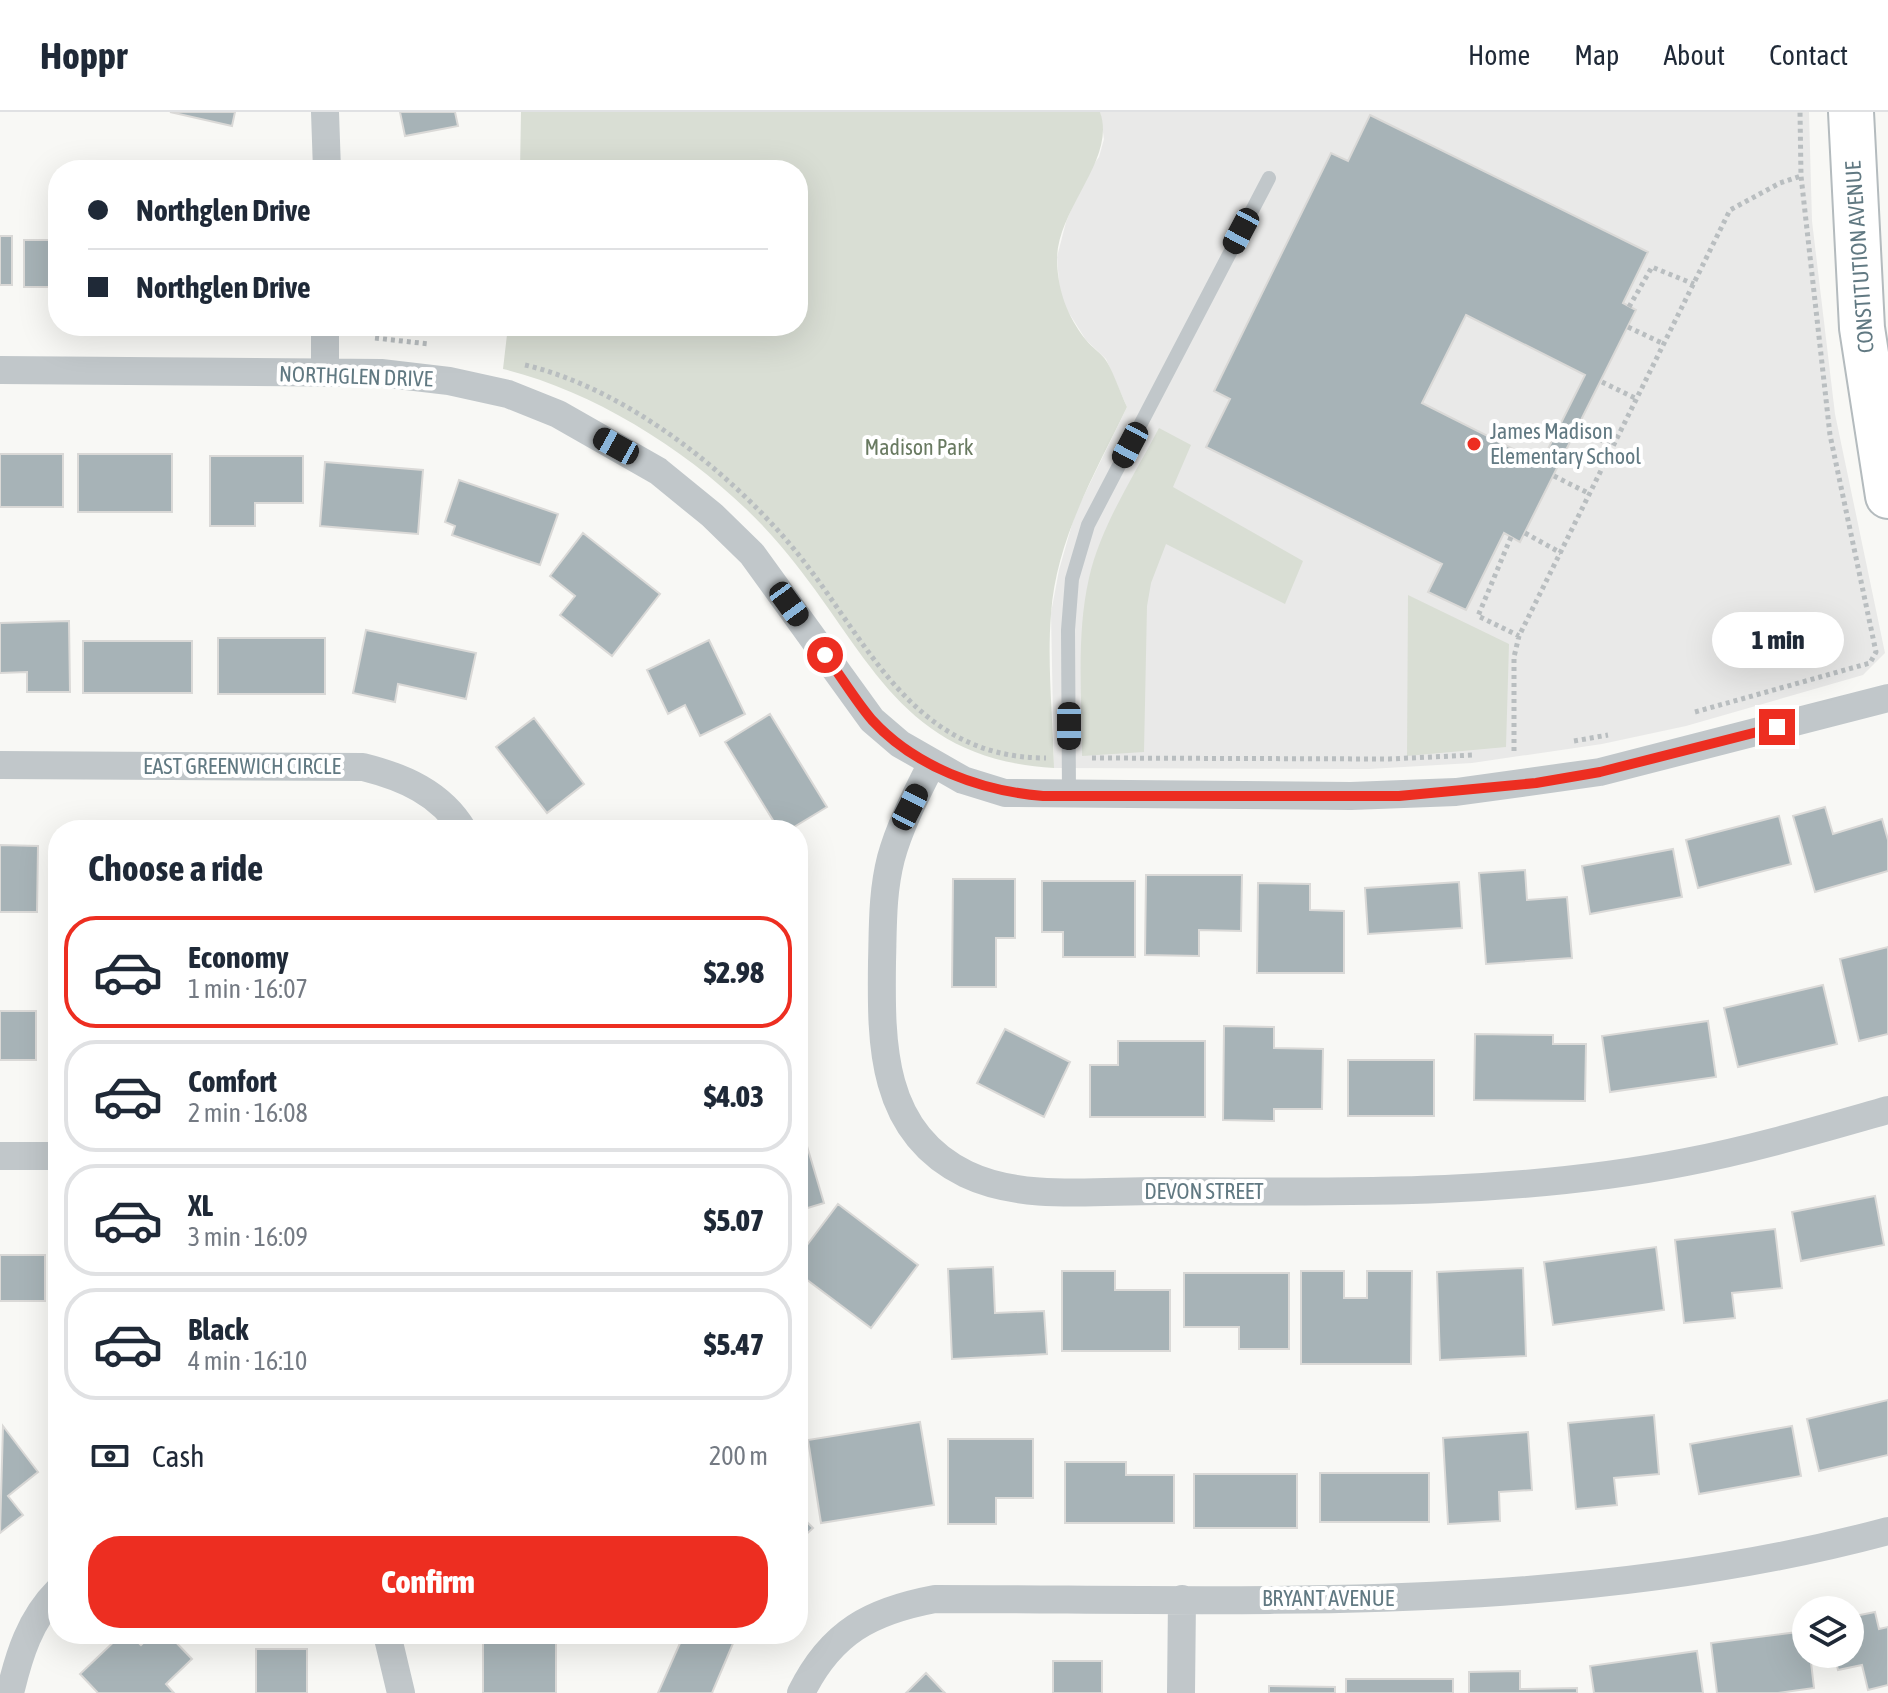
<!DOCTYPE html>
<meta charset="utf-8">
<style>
:root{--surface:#fff;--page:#f6f6f7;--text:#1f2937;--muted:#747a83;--line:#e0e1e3;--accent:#ed2e21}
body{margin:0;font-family:"Asap Condensed",sans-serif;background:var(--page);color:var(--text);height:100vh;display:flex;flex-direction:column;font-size:30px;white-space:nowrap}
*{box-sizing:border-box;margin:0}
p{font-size:26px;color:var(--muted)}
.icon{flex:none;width:44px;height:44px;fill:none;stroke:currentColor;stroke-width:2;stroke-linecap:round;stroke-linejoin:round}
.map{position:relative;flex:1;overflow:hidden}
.side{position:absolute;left:48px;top:708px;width:760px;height:824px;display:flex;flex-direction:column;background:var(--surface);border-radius:32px;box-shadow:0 8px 32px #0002}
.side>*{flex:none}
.banner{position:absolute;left:48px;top:48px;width:760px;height:176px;border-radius:32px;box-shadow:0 8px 32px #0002;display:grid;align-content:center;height:176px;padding:0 40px;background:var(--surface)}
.fabs{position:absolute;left:1792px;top:1484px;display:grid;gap:16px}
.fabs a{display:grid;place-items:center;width:72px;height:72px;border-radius:50%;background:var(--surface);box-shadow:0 8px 32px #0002;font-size:40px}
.end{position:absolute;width:36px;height:36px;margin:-18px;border:10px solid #ed2e21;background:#fff;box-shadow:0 0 0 4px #fff}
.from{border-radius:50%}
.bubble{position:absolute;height:56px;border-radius:28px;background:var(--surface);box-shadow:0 8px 32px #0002;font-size:26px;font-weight:800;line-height:56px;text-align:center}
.car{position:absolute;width:24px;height:48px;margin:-24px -12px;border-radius:10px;box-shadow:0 0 6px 2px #0007;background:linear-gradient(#222 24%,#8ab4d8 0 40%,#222 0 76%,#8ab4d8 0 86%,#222 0)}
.banner b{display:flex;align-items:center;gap:28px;height:76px;font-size:30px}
.banner b+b{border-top:2px solid var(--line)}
.banner i{width:20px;height:20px;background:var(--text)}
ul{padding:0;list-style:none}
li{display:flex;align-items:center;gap:24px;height:112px;margin:0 16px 12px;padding:0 24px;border:4px solid var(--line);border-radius:32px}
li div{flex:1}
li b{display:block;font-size:30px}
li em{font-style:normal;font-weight:800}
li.on{border-color:var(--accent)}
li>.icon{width:72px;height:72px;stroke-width:1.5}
h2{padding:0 40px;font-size:36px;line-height:96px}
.pay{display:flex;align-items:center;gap:20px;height:88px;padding:0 40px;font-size:30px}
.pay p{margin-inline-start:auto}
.cta{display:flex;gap:16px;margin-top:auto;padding:16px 40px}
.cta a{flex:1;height:92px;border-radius:32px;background:var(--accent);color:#fff;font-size:32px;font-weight:800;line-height:92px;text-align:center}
header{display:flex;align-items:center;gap:48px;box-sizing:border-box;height:112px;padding:0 40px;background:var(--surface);border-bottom:2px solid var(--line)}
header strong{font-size:38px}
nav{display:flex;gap:44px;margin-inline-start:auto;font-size:28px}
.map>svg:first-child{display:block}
.built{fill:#e9e9e8}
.green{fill:#d9ded4}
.building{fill:#a7b3b7;stroke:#dad9d7;stroke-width:2;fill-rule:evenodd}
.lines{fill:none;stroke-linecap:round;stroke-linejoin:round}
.primary-casing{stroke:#b4bbbe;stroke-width:48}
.path{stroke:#b9bec0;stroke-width:5;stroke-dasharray:4 4;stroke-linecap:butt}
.lane{stroke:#c1c7ca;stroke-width:14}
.street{stroke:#c1c7ca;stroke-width:28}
.primary{stroke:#fff;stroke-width:44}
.route{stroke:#ed2e21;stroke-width:10}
.poi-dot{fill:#ed2e21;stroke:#fff;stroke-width:3}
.labels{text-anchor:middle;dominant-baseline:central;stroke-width:8;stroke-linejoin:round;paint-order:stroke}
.street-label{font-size:22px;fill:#617982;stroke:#fff}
.poi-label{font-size:22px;fill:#617982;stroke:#fff;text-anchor:start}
.park-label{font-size:22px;fill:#697a61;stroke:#fff}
</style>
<header>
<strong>Hoppr</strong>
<nav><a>Home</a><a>Map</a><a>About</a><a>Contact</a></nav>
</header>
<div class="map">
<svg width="1888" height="1581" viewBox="0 0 1888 1581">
<rect width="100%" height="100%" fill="#f8f8f5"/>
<path class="built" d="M1100 0H1809L1812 109 1835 302 1885 541 1863 563 1686 614 1602 632 1472 651 1369 657 1054 656 1051 501 1059 458 1075 402 1127 295 1106 247 1086 228 1062 190 1059 171 1057 145 1066 110 1086 63 1099 45 1104 27Z"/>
<path class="green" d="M521 0H1100C1117 47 1056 97 1057 149 1058 179 1067 204 1086 228 1092 236 1102 241 1107 250 1115 264 1120 280 1127 295 1095 361 1056 428 1051 502 1047 553 1053 606 1054 656 896 647 869 537 780 433 713 354 603 281 503 257L508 214H798V58H520Z
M1159 316 1191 333 1173 375 1303 449 1285 492 1166 432 1151 471 1147 494 1144 640 1082 644C1082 585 1076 523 1089 466 1101 413 1134 364 1159 316Z
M1408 483 1509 532 1506 635 1407 644Z"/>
<path class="building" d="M170 0H235L232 14Z
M400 0H455L458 14 405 24Z
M1370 3 1648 140 1623 191 1636 198 1520 430 1504 421 1466 498 1428 480 1442 452 1206 335 1230 287 1214 279 1331 41 1348 49ZM1466 203 1585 263 1541 351 1422 291Z
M395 50H445V58H395Z
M0 124H12V173H0Z
M24 128H58V175H24Z
M0 342H63V395H0Z
M78 342H172V400H78Z
M210 344H303V391H255V414H210Z
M325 350 423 358 418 422 320 414Z
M459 368 558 402 540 453 452 423 455 414 445 410Z
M583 421 660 482 612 544 560 503 575 484 550 464Z
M69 509 70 580H27V560L0 561V511Z
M366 518 476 541 466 587 398 572 395 590 353 581Z
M218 526H325V582H218Z
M709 528 745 602 700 624 685 593 668 602 647 558Z
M83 529H192V581H83Z
M770 602 827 695 789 718H779L725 630Z
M534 606 584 672 547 701 496 635Z
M1825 695 1833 722 1882 707 1888 728V759L1815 780 1793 704Z
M1779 704 1791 752 1698 776 1686 728Z
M0 733 38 734 37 800H0Z
M1673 737 1682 785 1590 802 1582 754Z
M798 739H805V843H798Z
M1525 758 1527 788 1567 785 1572 846 1486 852 1479 761Z
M1146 763H1242L1241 819 1199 818V844L1145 843Z
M953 767H1015V826H996V875H952Z
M1042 769H1135V845H1063V820H1042Z
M1459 770 1462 816 1368 822 1365 776Z
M1258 771 1310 772V798L1344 799V861H1257Z
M1888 835V922L1859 929 1840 847Z
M798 867H804V906H798Z
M1823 873 1837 932 1738 955 1724 896Z
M0 899H36V948H0Z
M1708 909 1716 965 1610 980 1602 924Z
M1224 914 1274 915V936L1323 937 1322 997H1274V1009L1223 1008Z
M1005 917 1070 950 1044 1005 977 971Z
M53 922H58V974H53Z
M1475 922 1553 923V932H1586L1585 989 1474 988Z
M1118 929H1205V1005H1090V953H1118Z
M1348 948H1434V1004H1348Z
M798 1004 824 1091 798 1099Z
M1875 1084 1884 1133 1801 1149 1792 1100Z
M838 1092 918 1153 871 1216 798 1161V1145Z
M1775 1117 1782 1176 1732 1181 1735 1206 1684 1211 1675 1128Z
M1656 1135 1664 1198 1553 1213 1544 1150Z
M0 1143H45V1189H0Z
M993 1155 995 1201 1044 1199 1047 1242 952 1247 948 1157Z
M1523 1156 1526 1244 1440 1248 1437 1160Z
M1062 1159H1115V1178H1170V1239H1062Z
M1301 1159H1344V1186H1367V1159H1412L1411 1252H1301Z
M1184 1161H1289V1237H1239V1215H1184Z
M1888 1288V1343L1819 1359 1807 1307Z
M1654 1303 1659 1362 1614 1366 1617 1393 1576 1397 1568 1311Z
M920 1310 934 1393 821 1411 808 1328Z
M3 1314 38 1360 8 1384 23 1403 0 1421Z
M1792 1314 1801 1364 1699 1382 1690 1332Z
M1528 1320 1532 1378 1499 1380 1500 1409 1448 1412 1443 1326Z
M948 1327H1033V1386H996V1412H948Z
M1065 1350H1126V1363H1174V1411H1065Z
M1320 1361H1429V1410H1320Z
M1194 1362H1297V1416H1194Z
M798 1401 813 1416 798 1430Z
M1875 1500 1879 1517 1888 1515V1573L1868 1578 1862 1553 1838 1558 1834 1542H1850V1505Z
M1806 1519V1542H1810L1814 1576 1778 1581H1717L1711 1531Z
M122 1522H130L141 1533 152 1522H168L192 1547 166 1572 174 1581H98L80 1562Z
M483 1522H556V1581H483Z
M684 1522H737L712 1581H658Z
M256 1537H307V1581H256Z
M1697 1539 1703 1581H1594L1590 1554Z
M1053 1549H1102V1581H1053Z
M1520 1559V1577L1577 1576V1581H1469V1560Z
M926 1561 945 1581H906Z
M1346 1567H1453V1581H1346Z
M1269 1574 1335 1575V1581H1269Z"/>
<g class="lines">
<g class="primary-casing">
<path id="primary" d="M1851 0 1862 216 1888 384"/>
</g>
<path class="path" d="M1629 195 1652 155 1694 172
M1628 215 1664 232
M375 226 429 232
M525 253C623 276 724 355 788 430 865 519 906 646 1046 646
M1602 270 1637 287
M1577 317 1613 334
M1554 364 1590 382
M1525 421 1561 441
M1511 425 1478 504 1519 524
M1695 600 1870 551 1876 540 1830 323 1801 64 1800 0
M1574 629 1608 623
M1514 639V545L1519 524 1730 98 1780 71 1801 64
M1092 646 1389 647 1473 643"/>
<path class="lane" d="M1069 684 1068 518 1072 467 1088 413 1269 66"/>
<path class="street" d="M325 0 327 58
M0 258 381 261 449 269 508 282 558 302 658 359 712 403 752 442 872 608 900 632 963 668 1005 681 1351 684 1456 680 1600 660 1888 586
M325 261V214
M932 651C917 681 900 713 891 746 882 781 883 815 882 850 881 931 880 1020 966 1062 1024 1090 1102 1078 1166 1079 1339 1080 1514 1084 1686 1050 1754 1037 1821 1017 1888 998
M0 653 363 655C403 665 441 681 463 718
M0 1044H58
M387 1522 401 1581
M10 1581C19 1543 30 1507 58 1479
M801 1581C831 1520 871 1499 935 1487 1255 1487 1576 1503 1888 1419
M1181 1581 1182 1487"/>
<use href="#primary" class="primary"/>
</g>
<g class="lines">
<path class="route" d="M825 543C841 564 855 588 872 608 915 655 981 679 1043 684H1399L1536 671 1600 660 1777 615"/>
</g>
<circle class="poi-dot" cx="1474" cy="332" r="8"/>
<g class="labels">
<g class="street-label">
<text transform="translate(1859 145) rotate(-94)">CONSTITUTION AVENUE</text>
<text transform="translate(356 264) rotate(2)">NORTHGLEN DRIVE</text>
<text x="242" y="654">EAST GREENWICH CIRCLE</text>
<text x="1204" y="1079">DEVON STREET</text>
<text x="1328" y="1486">BRYANT AVENUE</text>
</g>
<g class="poi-label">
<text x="1490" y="319">James Madison<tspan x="1490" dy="25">Elementary School</tspan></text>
</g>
<g class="park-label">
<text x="919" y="335">Madison Park</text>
</g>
</g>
</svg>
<div class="fabs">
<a><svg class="icon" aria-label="layers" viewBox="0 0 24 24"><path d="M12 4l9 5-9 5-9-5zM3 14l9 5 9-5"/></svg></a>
</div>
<i class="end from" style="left:825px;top:543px"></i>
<i class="end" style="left:1777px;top:615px"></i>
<div class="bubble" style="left:1712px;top:500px;width:132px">1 min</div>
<i class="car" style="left:1241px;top:119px;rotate:208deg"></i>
<i class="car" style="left:1130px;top:333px;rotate:208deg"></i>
<i class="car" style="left:616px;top:334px;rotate:299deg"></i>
<i class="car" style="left:789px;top:492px;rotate:144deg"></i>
<i class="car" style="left:1069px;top:614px;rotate:180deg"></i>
<i class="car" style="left:910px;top:695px;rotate:27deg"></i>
<div class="banner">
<b><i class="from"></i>Northglen Drive</b>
<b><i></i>Northglen Drive</b>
</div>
<section class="side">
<h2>Choose a ride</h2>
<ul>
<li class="on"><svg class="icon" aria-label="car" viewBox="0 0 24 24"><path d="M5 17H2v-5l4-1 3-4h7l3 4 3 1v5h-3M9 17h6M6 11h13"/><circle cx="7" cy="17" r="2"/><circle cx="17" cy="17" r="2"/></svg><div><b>Economy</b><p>1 min · 16:07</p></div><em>$2.98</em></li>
<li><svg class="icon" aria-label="car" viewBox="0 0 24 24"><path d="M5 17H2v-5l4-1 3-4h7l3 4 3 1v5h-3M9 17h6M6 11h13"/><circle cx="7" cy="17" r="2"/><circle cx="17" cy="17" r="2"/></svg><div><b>Comfort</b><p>2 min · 16:08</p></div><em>$4.03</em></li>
<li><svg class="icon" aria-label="car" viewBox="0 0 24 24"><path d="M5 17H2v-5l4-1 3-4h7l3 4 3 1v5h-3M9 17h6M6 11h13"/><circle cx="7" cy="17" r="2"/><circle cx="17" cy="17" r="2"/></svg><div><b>XL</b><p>3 min · 16:09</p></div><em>$5.07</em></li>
<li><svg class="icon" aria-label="car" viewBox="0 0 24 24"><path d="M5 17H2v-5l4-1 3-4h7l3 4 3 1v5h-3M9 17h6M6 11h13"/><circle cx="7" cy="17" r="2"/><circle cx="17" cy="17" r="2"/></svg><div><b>Black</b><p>4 min · 16:10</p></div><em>$5.47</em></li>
</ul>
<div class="pay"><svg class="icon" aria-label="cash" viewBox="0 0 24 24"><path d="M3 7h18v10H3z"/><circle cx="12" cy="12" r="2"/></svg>Cash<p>200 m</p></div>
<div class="cta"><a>Confirm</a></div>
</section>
</div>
